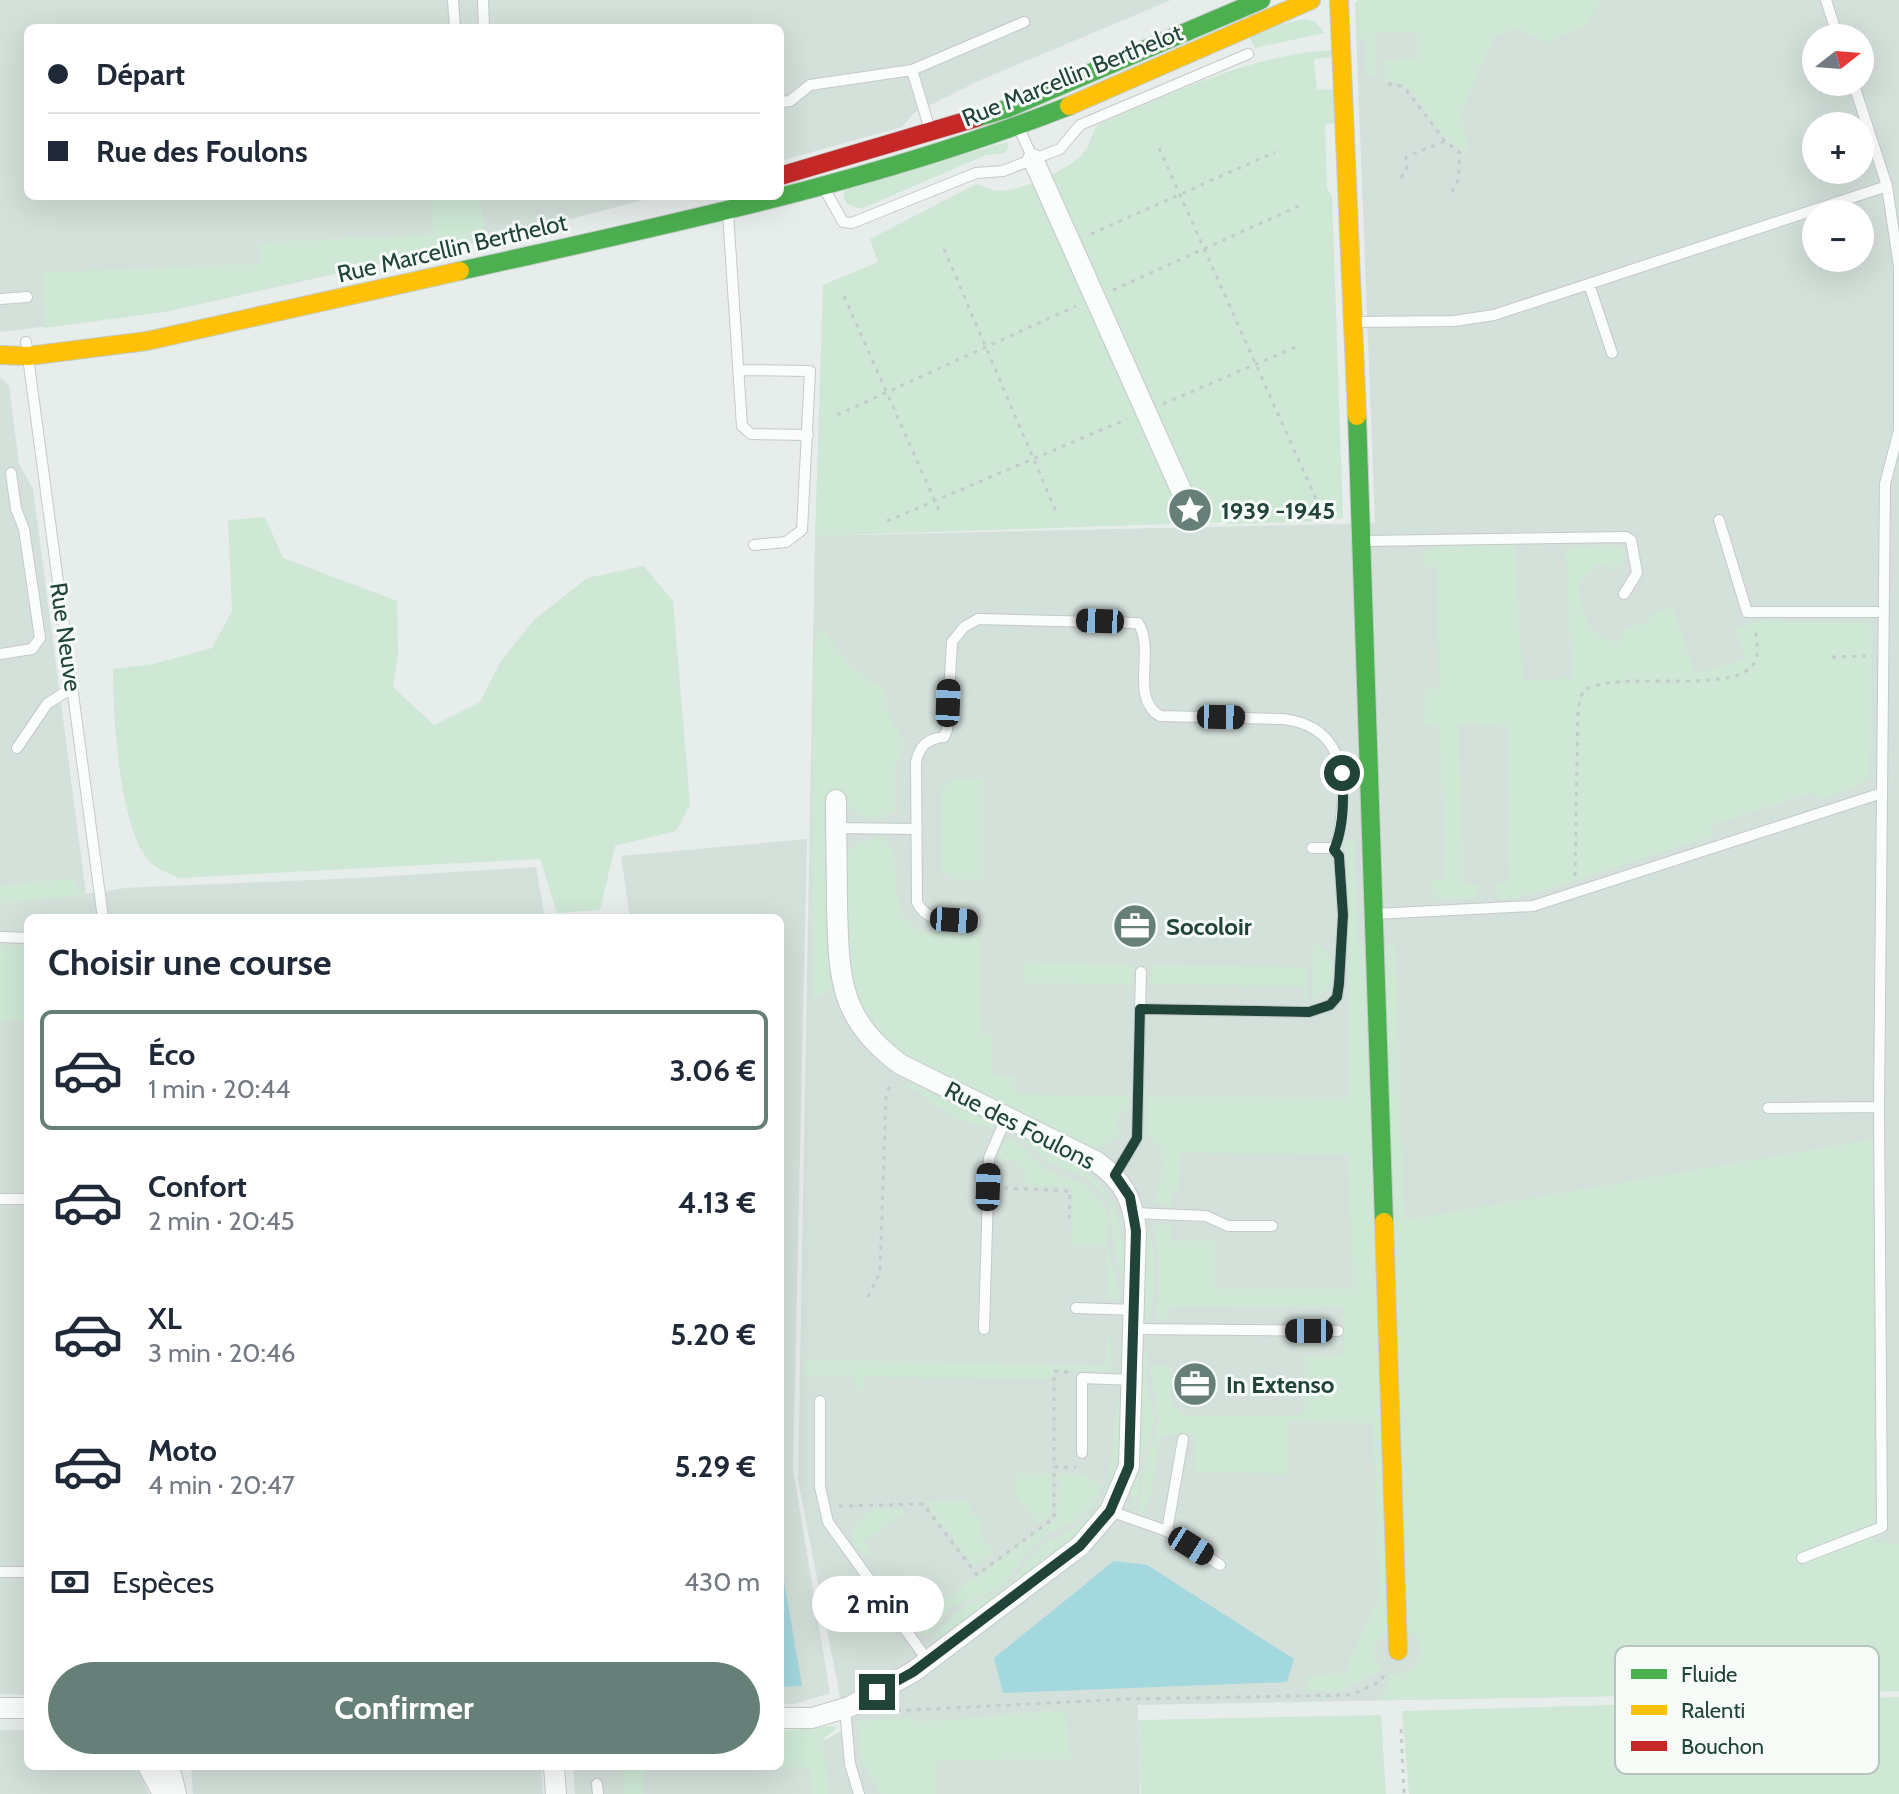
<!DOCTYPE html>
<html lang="fr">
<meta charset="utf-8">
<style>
:root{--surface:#fff;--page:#f2f2f3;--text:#1f2937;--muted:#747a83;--line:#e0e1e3;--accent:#667f78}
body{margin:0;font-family:Cabin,sans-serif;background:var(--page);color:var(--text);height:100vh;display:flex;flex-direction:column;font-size:30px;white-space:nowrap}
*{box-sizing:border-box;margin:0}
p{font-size:26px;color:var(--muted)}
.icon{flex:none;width:44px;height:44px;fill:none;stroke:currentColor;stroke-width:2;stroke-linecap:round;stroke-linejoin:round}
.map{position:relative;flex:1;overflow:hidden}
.details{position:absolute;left:24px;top:914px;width:760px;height:856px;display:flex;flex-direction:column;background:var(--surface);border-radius:12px;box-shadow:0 8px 32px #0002}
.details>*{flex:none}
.guide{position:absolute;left:24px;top:24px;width:760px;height:176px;border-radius:12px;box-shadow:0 8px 32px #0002;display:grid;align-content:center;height:176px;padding:0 24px;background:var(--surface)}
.needle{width:52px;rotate:73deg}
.fabs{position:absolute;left:1802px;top:24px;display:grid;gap:16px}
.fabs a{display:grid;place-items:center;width:72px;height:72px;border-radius:50%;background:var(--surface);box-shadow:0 8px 32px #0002;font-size:40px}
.end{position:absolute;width:36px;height:36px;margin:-18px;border:10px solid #21443a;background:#fff;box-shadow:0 0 0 4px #fff}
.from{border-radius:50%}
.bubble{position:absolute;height:56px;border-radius:28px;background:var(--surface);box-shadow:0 8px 32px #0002;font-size:26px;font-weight:700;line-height:56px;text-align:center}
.car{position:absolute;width:24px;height:48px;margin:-24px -12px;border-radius:10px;box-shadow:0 0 6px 2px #0007;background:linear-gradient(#222 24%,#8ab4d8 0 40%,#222 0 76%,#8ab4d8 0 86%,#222 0)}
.guide b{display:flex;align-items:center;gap:28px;height:76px;font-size:30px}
.guide b+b{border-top:2px solid var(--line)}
.guide i{width:20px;height:20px;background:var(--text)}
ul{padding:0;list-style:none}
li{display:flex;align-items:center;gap:24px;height:120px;margin:0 16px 12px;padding:0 8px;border:4px solid transparent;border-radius:12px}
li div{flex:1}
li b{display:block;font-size:30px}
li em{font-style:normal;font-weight:700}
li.current{border-color:var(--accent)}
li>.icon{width:72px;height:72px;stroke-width:1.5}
h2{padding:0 24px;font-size:36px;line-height:96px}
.pay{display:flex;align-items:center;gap:20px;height:88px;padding:0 24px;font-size:30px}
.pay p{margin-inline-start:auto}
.action{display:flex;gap:16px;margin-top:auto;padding:16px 24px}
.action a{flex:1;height:92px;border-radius:48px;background:var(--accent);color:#fff;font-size:32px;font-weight:700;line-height:92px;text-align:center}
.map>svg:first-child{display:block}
.built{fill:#d4e0da;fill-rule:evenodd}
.green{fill:#cfe8d6}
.water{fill:#a4d8df}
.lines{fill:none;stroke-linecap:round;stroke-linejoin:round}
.lane-casing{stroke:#c4cac7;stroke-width:12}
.street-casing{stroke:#c4cac7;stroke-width:22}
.fast-casing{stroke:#c2cbc7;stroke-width:20}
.slow-casing{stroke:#c2cbc7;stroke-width:20}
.jam-casing{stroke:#c2cbc7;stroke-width:20}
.path{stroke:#c2ccca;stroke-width:3;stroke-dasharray:4 6;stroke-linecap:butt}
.lane{stroke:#fbfcfc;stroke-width:10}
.street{stroke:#fbfcfc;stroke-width:20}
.fast{stroke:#4caf50;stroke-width:18}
.slow{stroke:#ffc107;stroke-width:18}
.jam{stroke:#c62828;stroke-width:18}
.route{stroke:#21443a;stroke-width:10}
.labels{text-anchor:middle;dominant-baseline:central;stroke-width:6;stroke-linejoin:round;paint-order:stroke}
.street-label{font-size:24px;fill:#21443a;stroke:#f6fbf8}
.poi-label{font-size:24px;font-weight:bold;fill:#21443a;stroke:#f6fbf8;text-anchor:start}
.key{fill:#f6fbf8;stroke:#b6c4bf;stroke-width:2}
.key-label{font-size:22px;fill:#21443a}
</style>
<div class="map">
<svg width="1899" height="1794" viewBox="0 0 1899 1794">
<rect width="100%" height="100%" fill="#e7edea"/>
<path class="built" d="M0 0H1171L983 79 914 113 902 127 780 161V28H28V196H658L501 237 164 312 0 332Z
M1361 0H1899V1691L1138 1705 1140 1794H575L573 1766H780L846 1728 798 1480 815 536 1375 523 1355 2ZM1816 38H1860V82H1816ZM1816 126H1860V170H1816ZM1816 214H1860V258H1816Z
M0 377 9 385 19 464 33 489 86 894 124 888 358 878 536 867 545 918H28V1695L0 1694Z
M807 839 793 1468 830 1693 794 1704H780V918H630L621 856Z
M0 1730H28V1766H131L139 1772 149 1794H0Z
M191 1766H541L543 1794H193Z"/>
<path class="green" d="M1358 0H1602L1585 26 1545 43 1519 28 1495 37 1461 112 1469 152C1430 143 1425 79 1385 81L1384 60 1418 58 1417 32 1375 33 1376 76H1366L1365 41 1358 36Z
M1304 19 1314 21 1325 33 1255 48 1249 37 1275 26Z
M1336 50V57L1314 59 1317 89 1334 90 1335 123 1325 124 1327 188 1332 196 1343 518 1335 519V521L1228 524 1226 522 815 536 823 285 878 262 870 239 976 184C983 186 992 191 1000 191 1020 191 1072 169 1084 152 1090 144 1092 133 1098 124 1175 93 1252 53 1336 50Z
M1007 142 1009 147 1004 153 986 155 861 209 847 204 843 196 845 189Z
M432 196H479L486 239 164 312 45 328 43 272 258 264V243L433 234Z
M265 517 283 558 397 601 398 653 393 687 434 725 480 702 501 661 535 619 587 578 644 566 673 601 690 805 676 831 615 846 600 910 557 913 540 859 179 878C171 874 159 870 152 864 119 834 113 713 113 669L153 664 212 648 232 611 228 520Z
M1515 544 1523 680 1571 678 1566 551 1568 548 1611 545 1624 549V563L1614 571 1599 562 1579 582C1579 611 1588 637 1620 643 1624 628 1629 624 1644 624L1653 613 1673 606 1696 674 1745 659 1735 628 1762 620 1868 623 1872 627 1870 776 1863 784 1822 799 1812 793 1713 825 1711 837 1536 893 1509 900 1497 898 1494 883 1509 882 1506 726 1458 724 1464 883 1479 884 1475 899 1438 900 1433 895 1431 880 1445 879 1439 726 1423 725 1426 689 1439 688 1437 566H1425L1423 553 1432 547Z
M815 628 827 634 851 667 884 689 891 721 907 744 896 763 895 810C876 828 855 815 840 798L824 797 826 952 832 987 813 1001 812 795Z
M984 778 983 880 952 879 941 870V789L952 779Z
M884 838C909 857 880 914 923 931 936 936 965 934 980 935L981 1034H993V1075L1015 1076 1017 1094 1129 1096V1109H1126L1116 1123 1122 1132C1113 1145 1101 1148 1086 1147L913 1063C834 1005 846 942 844 855 856 842 866 838 884 838Z
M1354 840 1358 944H1367L1387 1631C1372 1642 1370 1656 1383 1670L1342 1691H1307L1308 1676 1344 1673 1379 1595 1373 1423 1289 1422 1288 1474 1195 1472V1435H1161L1149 1504H1146L1144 1517 1137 1511C1144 1492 1141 1485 1144 1467 1147 1449 1159 1435 1157 1417 1156 1399 1151 1383 1151 1365L1172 1366V1404L1183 1415 1297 1416 1304 1409 1305 1356 1344 1355V1308L1169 1307V1319H1155C1161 1283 1160 1261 1153 1225L1171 1224V1241L1215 1240 1216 1288 1353 1289 1348 1155 1180 1153 1179 1190H1172L1171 1206 1154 1203C1160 1180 1172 1150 1147 1136V1096L1348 1098 1347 856 1342 841Z
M71 878 85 895 0 904V886Z
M1313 940C1342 958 1338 983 1313 1001Z
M1395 943 1404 1220 1873 1139 1874 1542 1899 1543V1691L1381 1700 1390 1674 1400 1675 1414 1668 1421 1652 1417 1639 1407 1631 1381 944Z
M0 945 28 946V1021H0Z
M1023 962 1133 964 1132 985 1023 983Z
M1152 964 1307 967V1001L1304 1000V986L1150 985Z
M908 1082 994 1125 993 1129 956 1119 907 1085Z
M1016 1135C1101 1175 1123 1185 1125 1285L1116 1260 1109 1203 1097 1188 1083 1176 1048 1162Z
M1008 1137C1024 1145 1032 1159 1046 1168 1067 1181 1102 1183 1107 1215 1109 1225 1105 1235 1107 1245 1110 1264 1119 1280 1120 1299H1107L1106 1246H1072V1188L1025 1185V1170L1017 1169 1016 1161 1003 1160 997 1154Z
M1149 1229C1156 1264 1157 1284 1149 1319L1143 1318 1145 1232Z
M1107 1323 1114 1372 1053 1370 1052 1378 1046 1379 864 1377V1390L855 1391 854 1375H802L804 1360 1106 1365Z
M1143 1351 1147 1352V1384L1154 1417 1152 1432 1140 1465 1139 1492 1134 1505 1130 1489 1140 1451Z
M1118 1397 1123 1399C1121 1453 1119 1486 1083 1529L944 1638 933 1639 950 1616 969 1604 995 1594 1011 1583 1039 1547 1077 1526 1094 1512 1107 1487Z
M1016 1473 1051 1474 1052 1514 1038 1524 1015 1495Z
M1058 1474H1084L1102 1485 1093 1506 1077 1522 1059 1527 1033 1545 1008 1580 994 1591 952 1607 928 1635 921 1634 904 1614 914 1606 921 1617 1057 1518Z
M971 1500V1515H981V1534L994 1552 974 1567 924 1501Z
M874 1508 902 1509 905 1513 864 1542 873 1555C858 1553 852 1546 851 1531L855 1523Z
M1899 1697V1794H1409L1402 1711Z
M1065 1710 1071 1759 937 1761V1794H881L861 1763 857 1721 915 1717 916 1722Z
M1381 1715 1386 1794H1141L1138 1720Z
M834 1726 836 1729 823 1739 829 1794H812L810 1768 643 1767V1794H623V1766H780V1731Z"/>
<path class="water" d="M780 1558 802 1686 780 1687Z
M1114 1561 1147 1565 1294 1659 1287 1682 1003 1693 994 1658Z"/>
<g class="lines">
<g class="lane-casing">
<path id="lane" d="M453 0 455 28
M483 0 484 28
M1826 0 1838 38
M912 70 930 130
M780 102 790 101 810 85 912 70 1024 22
M1019 128 1033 159
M824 188 843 222 852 223 976 173 1003 171 1060 149 1080 125 1248 54
M728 213 742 426 751 434 808 435
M1589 284 1612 353
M0 299 27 297
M1354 322 1454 321 1494 315 1887 186
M26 342 103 918
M740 370 810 371 802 530 786 542 754 545
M1719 520 1747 612H1883
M1365 541 1626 537 1631 540 1637 573 1624 594
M0 654 32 649 40 638 24 529 16 509 11 473
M17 748 47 704 73 687
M836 828 917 829
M1375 914 1533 906 1882 793
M975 922C955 920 926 924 917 902L916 762C920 745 927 739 944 737L947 730 952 642 964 627 978 619 1138 623C1156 649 1129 698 1160 716L1283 719C1333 725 1346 760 1342 807 1341 822 1340 836 1334 850
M0 937 28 938
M1140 1009 1309 1012 1330 1005 1337 997 1339 984 1343 915 1339 856 1331 848H1312
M1768 1108 1879 1107
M1115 1175 1137 1138 1141 972
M0 1199H28
M1134 1213 1206 1216 1228 1226H1272
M1076 1308 1135 1310
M984 1329 989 1158 1006 1118
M1134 1329 1338 1331
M820 1401V1487L828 1522 928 1661
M1082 1453V1378L1133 1380
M1110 1511 1167 1531 1220 1565
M1167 1531 1183 1439
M1802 1558 1882 1527 1879 1107 1885 484 1899 430V267L1887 186 1853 82
M0 1572H28
M845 1708 850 1764 859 1794
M597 1784 598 1794"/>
</g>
<g class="street-casing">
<path id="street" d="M1033 159 1185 499
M0 1708H28
M780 1718H812L849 1707 913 1672 1080 1546 1110 1511 1129 1466 1136 1231C1133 1199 1123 1181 1097 1162L900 1064C838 1018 839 976 837 905 837 870 836 835 836 800
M148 1766 163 1794
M169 1766 176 1794
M554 1766 556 1794"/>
</g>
<g class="fast-casing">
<path id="fast" d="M976 118 1006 109 1261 0
M460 271C665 225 873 183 1069 106
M1357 416 1384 1222"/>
</g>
<g class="slow-casing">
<path id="slow" d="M1339 0 1357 416
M1069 106 1311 0
M0 355 28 356 147 341 460 271
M1384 1222 1398 1651"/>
</g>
<g class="jam-casing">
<path id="jam" d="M780 176 976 118"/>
</g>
<path class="path" d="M1388 84 1402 86 1407 91 1445 141 1460 153 1458 180 1450 196
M1159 148 1316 499
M1401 178 1407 168 1406 157 1445 141
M1091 234 1275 152
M944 249 1057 514
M1113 290 1299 206
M844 296 941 515
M1163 404 1296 347
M837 415 1076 306
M887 521 1127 419
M1832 657 1867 656
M1575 876 1578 708 1583 691C1619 667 1743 699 1756 659 1759 650 1756 637 1755 628
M1004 1188 1070 1191 1069 1225
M868 1297 880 1272 886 1094 892 1082
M1068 1372 1054 1371V1467H1076
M839 1506 923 1504 977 1575 1054 1518V1467
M889 1706 893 1711 1127 1699 1352 1695 1381 1681 1386 1671
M1401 1729 1404 1794"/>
<use href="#lane" class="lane"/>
<use href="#street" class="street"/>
<use href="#fast" class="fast"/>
<use href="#slow" class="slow"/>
<use href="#jam" class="jam"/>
</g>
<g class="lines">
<path class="route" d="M877 1692 913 1672 1080 1546 1110 1511 1129 1466 1136 1231 1130 1197 1115 1175 1137 1138 1140 1009 1309 1012 1330 1005 1337 997 1339 984 1343 915 1339 856 1334 850C1344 827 1344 798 1342 773"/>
</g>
<defs>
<g id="sight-disc" transform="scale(2.3)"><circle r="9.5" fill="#667f78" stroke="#f6fbf8"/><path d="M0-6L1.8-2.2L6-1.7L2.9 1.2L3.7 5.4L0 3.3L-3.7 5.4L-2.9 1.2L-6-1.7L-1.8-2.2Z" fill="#fff"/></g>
<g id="office-disc" transform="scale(2.3)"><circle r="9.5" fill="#667f78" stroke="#f6fbf8"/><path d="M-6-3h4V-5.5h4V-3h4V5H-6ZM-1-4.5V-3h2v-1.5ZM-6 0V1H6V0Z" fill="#fff"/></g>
</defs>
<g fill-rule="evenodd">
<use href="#sight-disc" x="1190" y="510"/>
<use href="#office-disc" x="1135" y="926"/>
<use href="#office-disc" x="1195" y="1384"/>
</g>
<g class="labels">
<g class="street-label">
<text transform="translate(1072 75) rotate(-22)">Rue Marcellin Berthelot</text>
<text transform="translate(452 248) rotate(-13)">Rue Marcellin Berthelot</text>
<text transform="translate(66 637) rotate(82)">Rue Neuve</text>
<text transform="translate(1020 1125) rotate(27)">Rue des Foulons</text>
</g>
<g class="poi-label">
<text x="1221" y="510">1939 -1945</text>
<text x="1166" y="926">Socoloir</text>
<text x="1226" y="1384">In Extenso</text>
</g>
</g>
<rect x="1615" y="1646" width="264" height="128" rx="12" class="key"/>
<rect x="1631" y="1669" width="36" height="10" fill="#4caf50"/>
<rect x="1631" y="1705" width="36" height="10" fill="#ffc107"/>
<rect x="1631" y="1741" width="36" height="10" fill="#c62828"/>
<g class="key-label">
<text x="1681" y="1682">Fluide</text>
<text x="1681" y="1718">Ralenti</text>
<text x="1681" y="1754">Bouchon</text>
</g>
</svg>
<div class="fabs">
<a><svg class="needle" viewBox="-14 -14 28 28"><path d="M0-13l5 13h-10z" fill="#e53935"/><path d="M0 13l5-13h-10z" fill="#747a83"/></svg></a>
<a>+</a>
<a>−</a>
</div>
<i class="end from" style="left:1342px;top:773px"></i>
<i class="end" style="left:877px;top:1692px"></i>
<div class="bubble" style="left:812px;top:1576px;width:132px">2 min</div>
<i class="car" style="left:1100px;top:621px;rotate:272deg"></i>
<i class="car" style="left:948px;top:703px;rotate:2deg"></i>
<i class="car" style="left:1221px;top:717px;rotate:91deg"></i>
<i class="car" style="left:954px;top:920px;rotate:94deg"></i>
<i class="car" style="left:988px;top:1187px;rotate:2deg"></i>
<i class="car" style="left:1309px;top:1331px;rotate:270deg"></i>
<i class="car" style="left:1191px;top:1546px;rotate:122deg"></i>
<div class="guide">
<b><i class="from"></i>Départ</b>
<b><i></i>Rue des Foulons</b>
</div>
<section class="details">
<h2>Choisir une course</h2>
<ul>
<li class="current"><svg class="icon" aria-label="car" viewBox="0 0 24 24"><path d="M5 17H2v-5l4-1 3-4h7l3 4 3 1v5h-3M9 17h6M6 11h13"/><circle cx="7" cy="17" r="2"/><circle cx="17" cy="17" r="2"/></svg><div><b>Éco</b><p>1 min · 20:44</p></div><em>3.06 €</em></li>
<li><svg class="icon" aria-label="car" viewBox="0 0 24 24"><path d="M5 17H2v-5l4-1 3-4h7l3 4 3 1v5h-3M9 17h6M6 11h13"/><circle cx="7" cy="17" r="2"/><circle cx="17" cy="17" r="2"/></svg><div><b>Confort</b><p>2 min · 20:45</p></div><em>4.13 €</em></li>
<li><svg class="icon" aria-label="car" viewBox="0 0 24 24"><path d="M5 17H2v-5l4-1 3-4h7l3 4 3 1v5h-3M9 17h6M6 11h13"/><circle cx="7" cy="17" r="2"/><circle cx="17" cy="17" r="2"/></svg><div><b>XL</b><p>3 min · 20:46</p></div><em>5.20 €</em></li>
<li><svg class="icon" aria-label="car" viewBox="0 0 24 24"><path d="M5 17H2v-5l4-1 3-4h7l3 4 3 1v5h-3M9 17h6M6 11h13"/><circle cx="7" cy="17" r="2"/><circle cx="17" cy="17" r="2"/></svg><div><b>Moto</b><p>4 min · 20:47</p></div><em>5.29 €</em></li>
</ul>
<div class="pay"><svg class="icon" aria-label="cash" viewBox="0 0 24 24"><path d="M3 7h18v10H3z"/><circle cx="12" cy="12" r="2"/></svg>Espèces<p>430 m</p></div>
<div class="action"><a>Confirmer</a></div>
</section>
</div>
